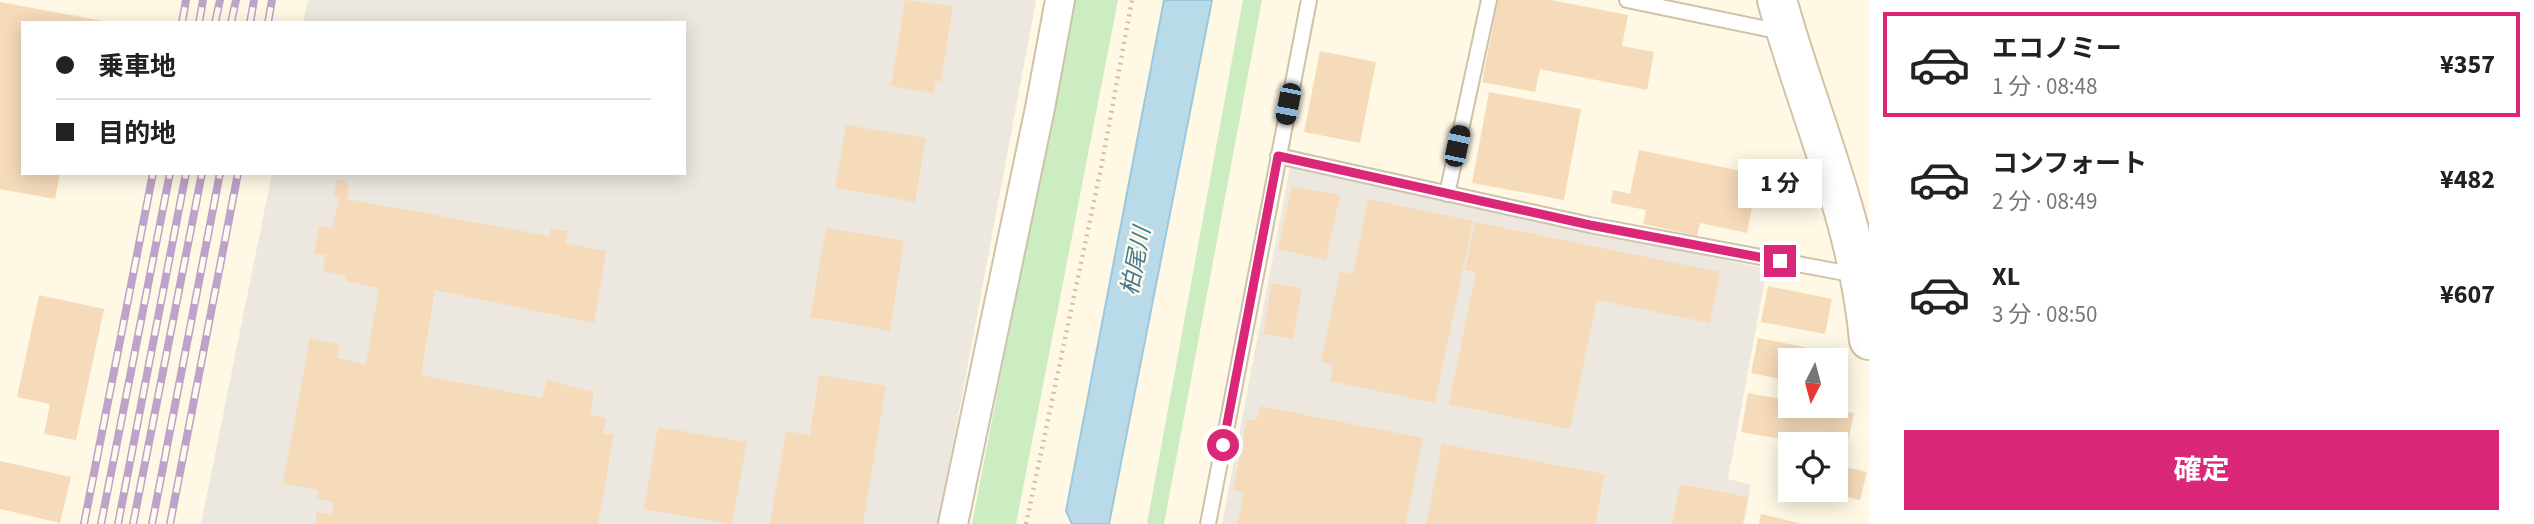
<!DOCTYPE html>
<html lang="ja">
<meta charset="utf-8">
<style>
:root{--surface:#fff;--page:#f6f6f6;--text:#222;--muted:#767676;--line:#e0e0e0;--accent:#db2777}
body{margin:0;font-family:"Source Sans 3","Noto Sans JP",sans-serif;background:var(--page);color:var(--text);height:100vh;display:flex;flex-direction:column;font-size:26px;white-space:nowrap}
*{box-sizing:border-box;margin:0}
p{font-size:23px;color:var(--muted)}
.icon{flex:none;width:38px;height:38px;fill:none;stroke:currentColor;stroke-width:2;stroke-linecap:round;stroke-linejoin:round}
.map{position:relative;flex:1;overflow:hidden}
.sheet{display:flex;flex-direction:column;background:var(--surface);width:665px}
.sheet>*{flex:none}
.hud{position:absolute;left:21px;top:21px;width:665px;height:154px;border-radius:0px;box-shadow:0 4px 18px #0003;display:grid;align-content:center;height:154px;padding:0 35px;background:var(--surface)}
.needle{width:46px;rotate:186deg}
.fabs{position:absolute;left:1778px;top:348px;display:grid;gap:14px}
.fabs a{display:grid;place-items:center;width:70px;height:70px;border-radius:0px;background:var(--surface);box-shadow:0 4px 18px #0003;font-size:35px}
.end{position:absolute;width:32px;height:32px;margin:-16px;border:9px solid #db2777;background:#fff;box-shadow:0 0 0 4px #fff}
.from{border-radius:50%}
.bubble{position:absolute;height:49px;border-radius:0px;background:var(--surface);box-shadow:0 4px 18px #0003;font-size:23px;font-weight:700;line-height:49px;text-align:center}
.car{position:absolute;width:21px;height:42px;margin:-21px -10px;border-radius:9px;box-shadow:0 0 5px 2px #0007;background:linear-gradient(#222 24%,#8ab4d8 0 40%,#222 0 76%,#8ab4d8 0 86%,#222 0)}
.hud b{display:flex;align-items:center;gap:24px;height:66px;font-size:26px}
.hud b+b{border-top:2px solid var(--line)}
.hud i{width:18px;height:18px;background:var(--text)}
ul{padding:12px 0 0;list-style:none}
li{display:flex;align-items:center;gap:21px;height:105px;margin:0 14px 10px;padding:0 21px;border:4px solid transparent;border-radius:0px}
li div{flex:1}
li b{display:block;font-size:26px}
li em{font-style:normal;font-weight:700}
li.on{border-color:var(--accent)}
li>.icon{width:63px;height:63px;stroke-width:1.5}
.button{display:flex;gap:14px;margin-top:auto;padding:14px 35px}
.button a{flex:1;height:80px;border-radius:0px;background:var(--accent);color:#fff;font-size:28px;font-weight:700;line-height:80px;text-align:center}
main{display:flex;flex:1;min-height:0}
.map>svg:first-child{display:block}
.industrial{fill:#ede8df}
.green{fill:#ccedc2}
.water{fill:#b8dae9;stroke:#9dc8db;stroke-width:2}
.building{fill:#f5dbba}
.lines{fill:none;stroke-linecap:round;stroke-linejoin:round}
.lane-casing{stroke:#d0c1aa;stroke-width:18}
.street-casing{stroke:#d0c1aa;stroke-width:32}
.secondary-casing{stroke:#d4c2a7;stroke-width:42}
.path{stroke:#dabf9d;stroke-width:4.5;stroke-dasharray:2 5;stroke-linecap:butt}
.lane{stroke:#fff;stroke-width:14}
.street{stroke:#fff;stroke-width:28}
.secondary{stroke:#fff;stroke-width:38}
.rail-casing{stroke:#bda2c9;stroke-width:8}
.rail{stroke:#fffbec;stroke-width:5;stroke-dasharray:16;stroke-linecap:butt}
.route{stroke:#db2777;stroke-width:9}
.labels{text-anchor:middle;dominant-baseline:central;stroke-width:5;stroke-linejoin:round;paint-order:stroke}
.water-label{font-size:23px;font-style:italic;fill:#427994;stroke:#fffbec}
</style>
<main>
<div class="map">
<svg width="1869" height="524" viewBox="0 0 1869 524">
<rect width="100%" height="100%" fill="#fef8e5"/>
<path class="industrial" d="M308 0H1036L938 524H201L272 173H684V23H303Z
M1290 167 1767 269 1728 479 1751 485 1744 524H1222Z"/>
<path class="green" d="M1070 0H1118L1016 524H972L1043 155Z
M1243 0H1262L1164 524H1147Z"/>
<path class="water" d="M1164 0H1212L1109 524H1072L1066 511Z"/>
<path class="building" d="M905 0 953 6 941 81H936L934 93 891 86Z
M1498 0H1551L1628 15 1622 46 1654 52 1647 90 1540 69 1535 92 1482 82Z
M0 2 103 21 23 23V173H60L55 199 0 189Z
M1320 51 1376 62 1360 143 1304 132Z
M1489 92 1581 109 1564 200 1472 183Z
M846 125 926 138 915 202 835 188Z
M1639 150 1746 172 1739 204 1752 207 1747 233 1700 223 1697 236 1643 224 1646 210 1611 203 1613 190 1630 194Z
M337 180H343L349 186 347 199 549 236 551 228 568 231 565 243 606 251 594 323 435 290 421 375 542 398 547 380 594 392 590 414 607 419 602 434 614 435 598 524H315L317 512 331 514 334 502 316 498 318 490 283 483 310 338 340 345 337 358 366 364 379 288 346 281 345 276 323 271 325 255 314 254 319 226 332 229 339 198 334 196Z
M1292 186 1340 195 1326 260 1278 249Z
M1368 199 1473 221 1435 403 1330 381 1333 365 1321 362 1340 271 1353 274Z
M1475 222 1720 272 1710 323 1597 300 1570 429 1449 404 1476 272 1465 270Z
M826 228 904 241 890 331 810 317Z
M1272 283 1302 288 1293 339 1263 334Z
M1768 286 1832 299 1825 334 1761 322Z
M39 295 104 309 76 440 44 434 50 404 17 397Z
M1758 338 1844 355 1837 390 1836 360H1790V381L1751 373Z
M819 375 886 386 863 524H770L786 431 810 435Z
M1748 393 1790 401V406H1815L1854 413 1846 452 1836 450V444H1807L1741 432Z
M1260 406 1423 438 1406 524H1237L1244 492 1233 490 1247 419 1256 421Z
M658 427 747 442 732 524 644 509Z
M1442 444 1605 474 1595 524H1426Z
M0 461 71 477 60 523 0 509Z
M1836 465 1867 472 1860 500 1818 491 1836 490Z
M1680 484 1748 497 1742 524H1672Z
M1761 514 1799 523V524H1759Z"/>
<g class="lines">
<g class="lane-casing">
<path id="lane" d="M1627 0 1782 32
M1278 156 1590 225 1856 275
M1447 194 1489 0
M1208 524 1309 0"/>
</g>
<g class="street-casing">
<path id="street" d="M953 524 1040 108 1060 0"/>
</g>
<g class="secondary-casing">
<path id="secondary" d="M1777 0C1809 116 1858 219 1869 340"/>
</g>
<path class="path" d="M1026 524 1101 168 1132 0"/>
<use href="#lane" class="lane"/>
<use href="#street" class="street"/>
<use href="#secondary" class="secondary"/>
<g class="rail-casing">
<path id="rail" d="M182 23 186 0
M199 23 203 0
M215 23 220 0
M231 23 236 0
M250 23 254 0
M268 23 272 0
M84 524 153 173
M101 524 170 173
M118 524 186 173
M133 524 202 173
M152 524 220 173
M170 524 238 173"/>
</g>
<use href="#rail" class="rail"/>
</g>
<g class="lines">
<path class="route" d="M1223 445 1278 156 1590 225 1780 261"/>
</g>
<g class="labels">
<g class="water-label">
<text transform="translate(1136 261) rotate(-79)">柏尾川</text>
</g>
</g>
</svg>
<div class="fabs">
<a><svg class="needle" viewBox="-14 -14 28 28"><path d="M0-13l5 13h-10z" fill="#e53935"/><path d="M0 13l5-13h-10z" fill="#767676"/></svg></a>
<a><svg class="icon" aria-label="locate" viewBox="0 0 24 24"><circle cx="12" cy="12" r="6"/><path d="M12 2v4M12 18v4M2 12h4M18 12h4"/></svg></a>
</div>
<i class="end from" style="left:1223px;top:445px"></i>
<i class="end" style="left:1780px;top:261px"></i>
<div class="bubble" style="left:1738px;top:159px;width:84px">1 分</div>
<i class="car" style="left:1288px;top:104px;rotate:191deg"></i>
<i class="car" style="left:1457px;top:146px;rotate:12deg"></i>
<div class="hud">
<b><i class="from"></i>乗車地</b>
<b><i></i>目的地</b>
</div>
</div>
<section class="sheet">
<ul>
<li class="on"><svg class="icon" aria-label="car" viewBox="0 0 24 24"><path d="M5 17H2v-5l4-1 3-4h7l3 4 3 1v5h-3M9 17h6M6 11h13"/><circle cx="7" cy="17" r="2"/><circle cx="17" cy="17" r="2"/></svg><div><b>エコノミー</b><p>1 分 · 08:48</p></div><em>¥357</em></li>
<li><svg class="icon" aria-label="car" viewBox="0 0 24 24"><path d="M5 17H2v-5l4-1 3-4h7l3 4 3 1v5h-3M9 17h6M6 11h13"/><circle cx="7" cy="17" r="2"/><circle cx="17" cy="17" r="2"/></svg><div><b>コンフォート</b><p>2 分 · 08:49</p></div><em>¥482</em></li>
<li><svg class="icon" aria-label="car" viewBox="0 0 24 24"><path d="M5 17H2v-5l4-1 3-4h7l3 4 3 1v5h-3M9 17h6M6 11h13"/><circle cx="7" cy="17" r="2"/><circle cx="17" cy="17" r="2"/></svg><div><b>XL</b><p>3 分 · 08:50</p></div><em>¥607</em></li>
</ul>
<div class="button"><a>確定</a></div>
</section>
</main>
